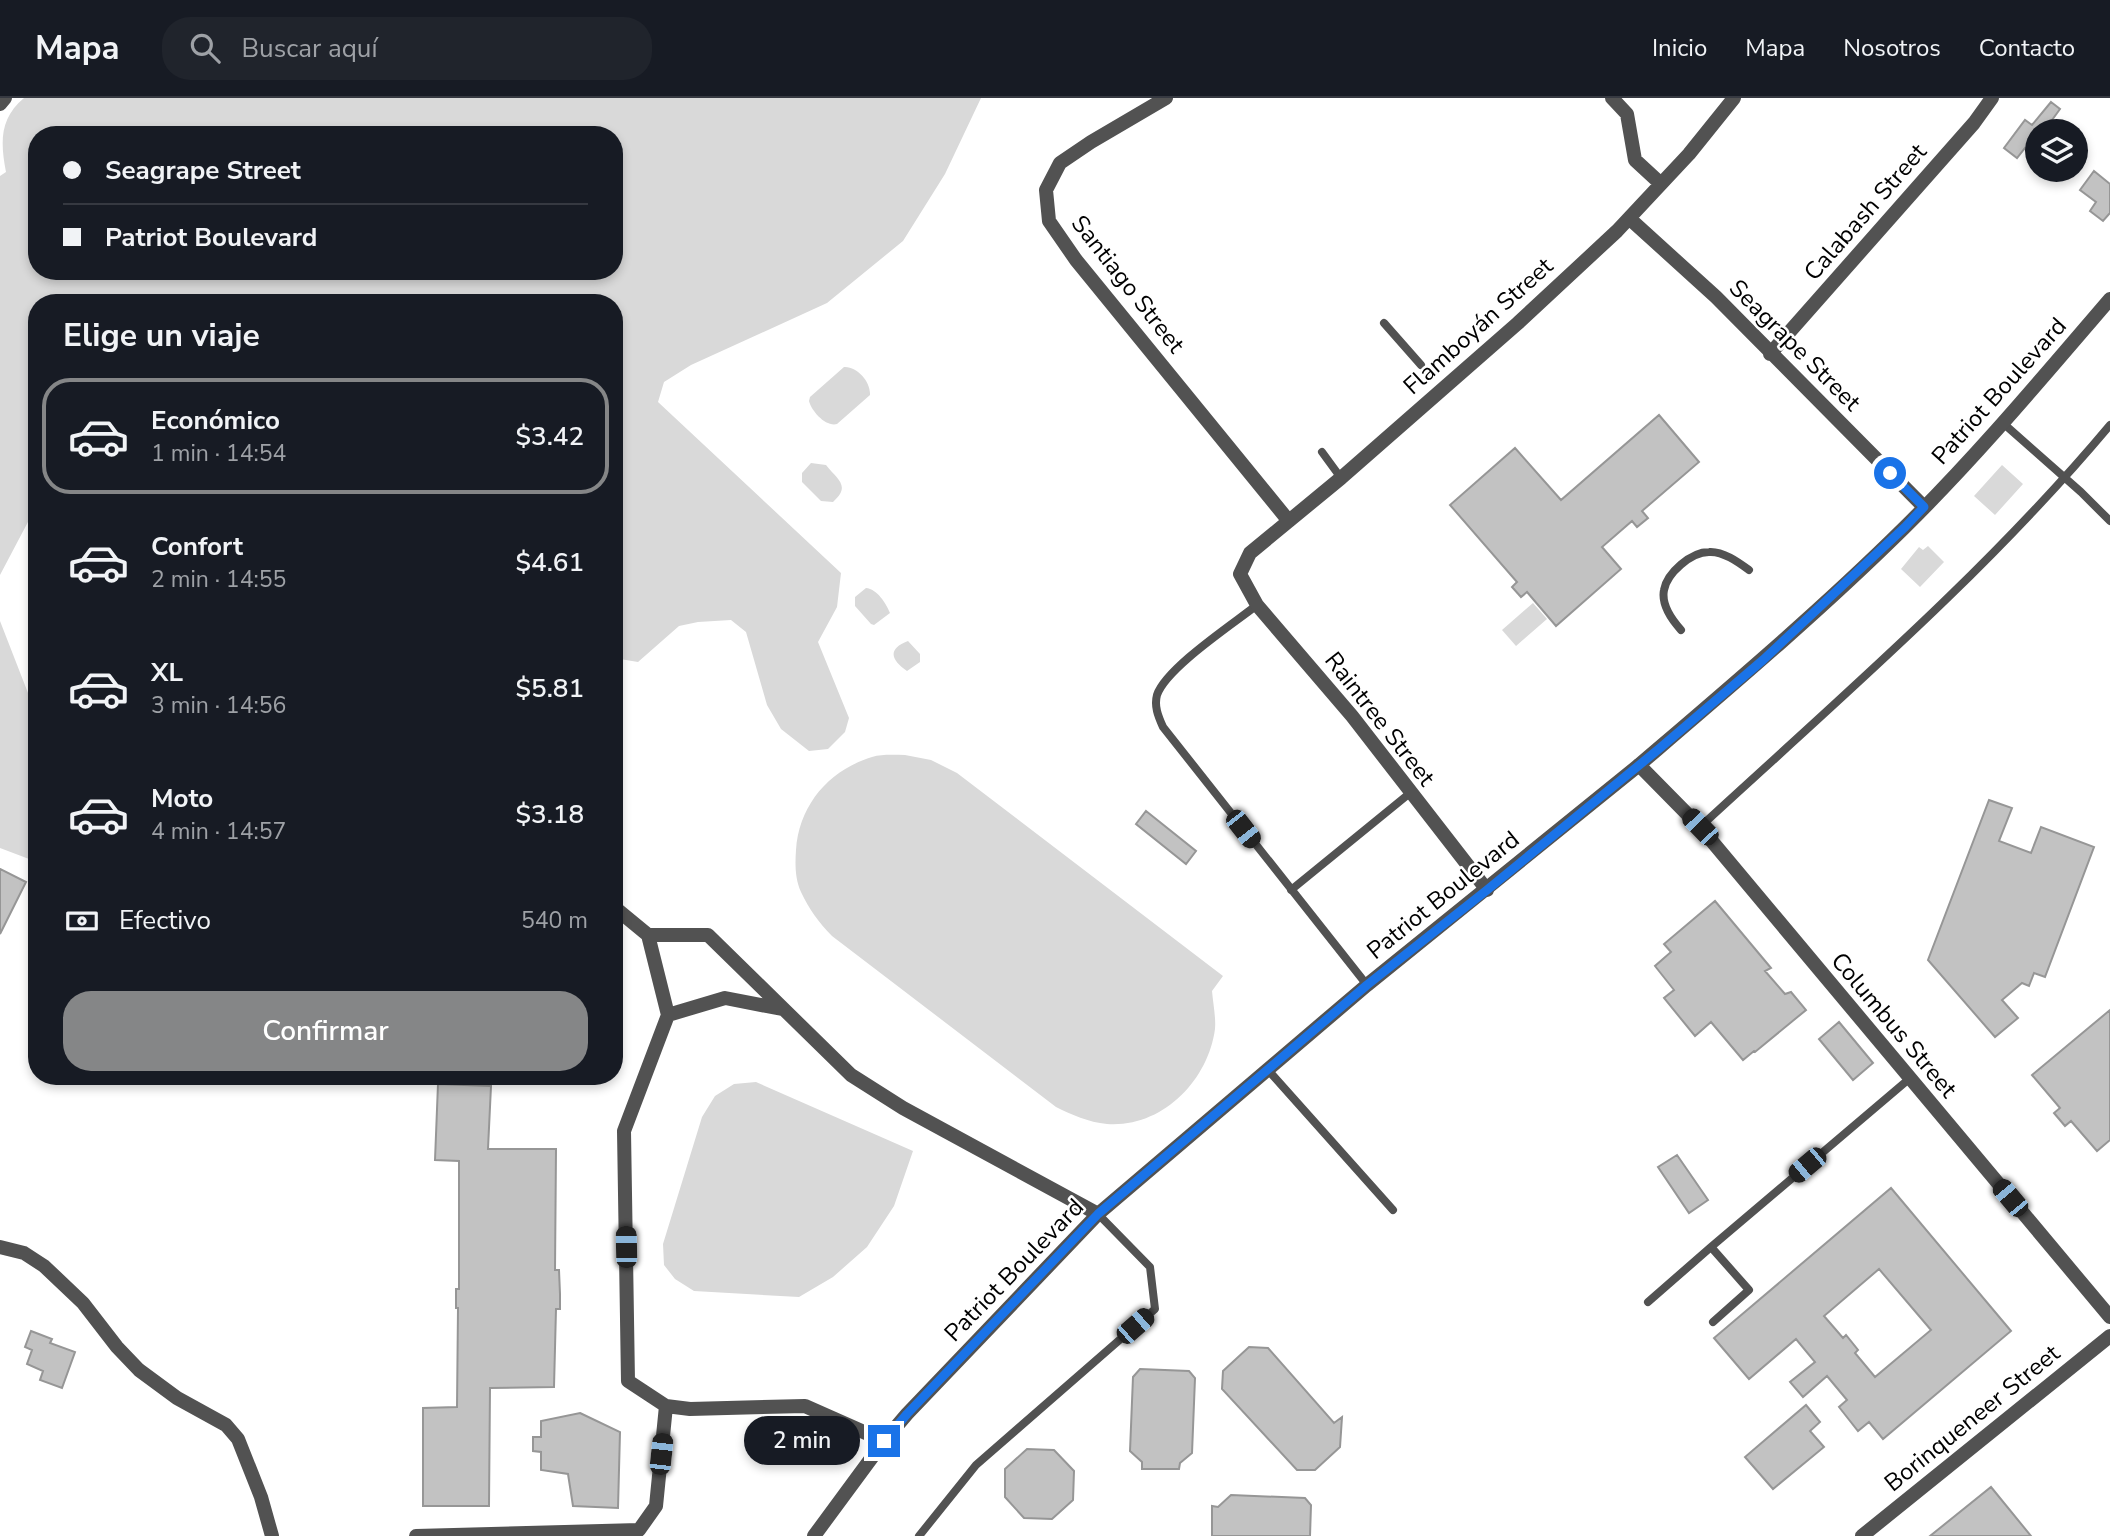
<!DOCTYPE html>
<html lang="es">
<meta charset="utf-8">
<style>
:root{--surface:#171b24;--page:#20242c;--text:#f1f3f6;--muted:#9ea1a6;--line:#363941;--accent:#858687}
body{margin:0;font-family:"Nunito Sans",sans-serif;background:var(--page);color:var(--text);height:100vh;display:flex;flex-direction:column;font-size:26px;white-space:nowrap}
*{box-sizing:border-box;margin:0}
p{font-size:23px;color:var(--muted)}
.icon{flex:none;width:38px;height:38px;fill:none;stroke:currentColor;stroke-width:2;stroke-linecap:round;stroke-linejoin:round}
.map{position:relative;flex:1;overflow:hidden}
.panel{position:absolute;left:28px;top:196px;width:595px;height:791px;display:flex;flex-direction:column;background:var(--surface);border-radius:28px;box-shadow:0 4px 10px #0003}
.panel>*{flex:none}
.top-card{position:absolute;left:28px;top:28px;width:595px;height:154px;border-radius:28px;box-shadow:0 4px 10px #0003;display:grid;align-content:center;height:154px;padding:0 35px;background:var(--surface)}
.fabs{position:absolute;left:2025px;top:21px;display:grid;gap:14px}
.fabs a{display:grid;place-items:center;width:63px;height:63px;border-radius:50%;background:var(--surface);box-shadow:0 4px 10px #0003;font-size:35px}
.end{position:absolute;width:32px;height:32px;margin:-16px;border:9px solid #1a73e8;background:#fff;box-shadow:0 0 0 4px #fff}
.from{border-radius:50%}
.bubble{position:absolute;height:49px;border-radius:24px;background:var(--surface);box-shadow:0 4px 10px #0003;font-size:23px;font-weight:600;line-height:49px;text-align:center}
.car{position:absolute;width:21px;height:42px;margin:-21px -10px;border-radius:9px;box-shadow:0 0 5px 2px #0007;background:linear-gradient(#222 24%,#8ab4d8 0 40%,#222 0 76%,#8ab4d8 0 86%,#222 0)}
.top-card b{display:flex;align-items:center;gap:24px;height:66px;font-size:26px}
.top-card b+b{border-top:2px solid var(--line)}
.top-card i{width:18px;height:18px;background:var(--text)}
ul{padding:0;list-style:none}
li{display:flex;align-items:center;gap:21px;height:116px;margin:0 14px 10px;padding:0 21px;border:4px solid transparent;border-radius:28px}
li div{flex:1}
li b{display:block;font-size:26px}
li em{font-style:normal;font-weight:600}
li.on{border-color:var(--accent)}
li>.icon{width:63px;height:63px;stroke-width:1.5}
h2{padding:0 35px;font-size:32px;line-height:84px}
.pay{display:flex;align-items:center;gap:18px;height:77px;padding:0 35px;font-size:26px}
.pay p{margin-inline-start:auto}
.primary-button{display:flex;gap:14px;margin-top:auto;padding:14px 35px}
.primary-button a{flex:1;height:80px;border-radius:28px;background:var(--accent);color:#fff;font-size:28px;font-weight:600;line-height:80px;text-align:center}
header{display:flex;align-items:center;gap:42px;box-sizing:border-box;height:98px;padding:0 35px;background:var(--surface);border-bottom:2px solid var(--line)}
header strong{font-size:33px}
nav{display:flex;gap:38px;margin-inline-start:auto;font-size:24px}
.search{width:490px;height:63px;background:var(--page);display:flex;align-items:center;gap:18px;box-sizing:border-box;padding:0 24px;border-radius:28px;color:var(--muted);font-size:26px}
.map>svg:first-child{display:block}
.green{fill:#d9d9d9;fill-rule:evenodd}
.building{fill:#c2c2c2;stroke:#969696;stroke-width:2;fill-rule:evenodd}
.lines{fill:none;stroke-linecap:round;stroke-linejoin:round}
.service{stroke:#525252;stroke-width:8}
.minor{stroke:#525252;stroke-width:14}
.tertiary{stroke:#525252;stroke-width:14}
.route{stroke:#1a73e8;stroke-width:9}
.labels{text-anchor:middle;dominant-baseline:central;stroke-width:5;stroke-linejoin:round;paint-order:stroke}
.street-label{font-size:24px;fill:#000;stroke:#fff}
</style>
<header>
<strong>Mapa</strong>
<div class="search"><svg class="icon" aria-label="search" viewBox="0 0 24 24"><circle cx="10" cy="10" r="6"/><path d="M15 15l6 6"/></svg>Buscar aquí</div>
<nav><a>Inicio</a><a>Mapa</a><a>Nosotros</a><a>Contacto</a></nav>
</header>
<div class="map">
<svg width="2110" height="1438" viewBox="0 0 2110 1438">
<rect width="100%" height="100%" fill="#fff"/>
<path class="green" d="M24 0H981L945 76 903 143 827 205 691 267 664 284 658 304 841 475 837 509 818 544 849 620 845 634 828 651 809 653 781 631 767 607 746 534 731 522 698 524 679 528 638 564 620 561 614 555V205H37V401L29 422 0 477V505V78L6 74C0 43 0 20 24 0ZM37 37H614V173H37Z
M844 269C857 268 871 284 870 297L837 326C826 329 812 314 809 303L810 299Z
M811 365 826 367C838 382 851 388 833 404L821 403 802 384V375Z
M2002 367 2023 386 1995 417 1974 398Z
M1928 448 1944 464 1920 489 1901 471 1919 449 1923 452Z
M866 490C877 491 886 505 890 515L874 527 871 526 855 508V499Z
M1533 505 1547 521 1516 548 1502 532Z
M0 523 28 595 37 607V764L0 750Z
M908 543 920 556V564L907 573C891 562 887 551 908 543Z
M905 657 931 662 957 675 1223 878 1212 893C1213 905 1216 919 1215 931 1208 983 1162 1030 1107 1026 1088 1024 1072 1017 1056 1009L832 838C819 825 809 811 801 794 795 781 795 766 796 752 799 707 829 672 872 659 882 656 894 657 905 657Z
M756 984 913 1053 894 1108 867 1149 833 1179 799 1199 694 1193 675 1181 664 1167 663 1146 702 1019 715 998 734 986Z"/>
<path class="building" d="M2051 4 2060 11 2044 33H2037V60L2025 50 2017 60 2004 50 2025 22 2032 27Z
M2094 73 2110 86V115L2103 123 2090 113 2096 104 2080 92Z
M1659 317 1699 364 1642 413 1648 420 1637 429 1632 423 1602 449 1621 471 1556 528 1527 494 1521 499 1512 489 1517 484 1450 407 1515 350 1561 402Z
M1989 702 2012 710 1999 743 2031 755 2041 729 2094 749 2045 879 2034 875 2029 888 2022 885 2002 902 2018 920 1995 939 1928 862Z
M1146 713 1196 753 1186 766 1136 726Z
M0 771 26 784 0 836Z
M1715 803 1771 870 1765 873 1785 896 1791 894 1806 912 1755 954 1754 953 1743 962 1711 924 1695 938 1664 900 1674 892 1655 868 1671 854 1664 846Z
M2110 912V1042L2097 1053 2071 1023 2065 1028 2054 1015 2060 1010 2032 977Z
M1839 924 1873 965 1853 982 1819 941Z
M438 986 491 988 488 1051H556L555 1172H559L560 1196V1211H556L554 1289 490 1290 489 1408H423V1310L457 1309 458 1210H456V1191H459V1063L435 1062Z
M1677 1057 1708 1102 1689 1115 1658 1069Z
M1891 1090 2011 1233 1883 1341 1869 1324 1858 1333 1839 1309 1847 1302 1827 1278 1803 1299 1790 1284 1815 1264 1796 1241 1749 1281 1714 1240ZM1879 1171 1931 1232 1875 1279 1855 1255 1858 1252 1846 1237 1843 1240 1824 1218Z
M31 1233 52 1241 50 1245 75 1254 62 1290 40 1282 43 1273 27 1266 32 1252 25 1249Z
M1249 1249 1268 1250 1334 1325 1342 1319 1340 1349 1315 1372H1297L1222 1291 1223 1273Z
M1140 1271 1189 1273 1195 1280 1192 1355 1180 1365 1179 1371H1142V1364L1130 1353 1133 1279Z
M1806 1307 1820 1324 1810 1333 1824 1349 1773 1391 1745 1359Z
M580 1315 620 1334 618 1410 573 1408 568 1376 541 1372V1354L533 1353V1339H541V1323Z
M1027 1351 1054 1352 1074 1373 1073 1402 1052 1421 1024 1420 1005 1399V1371Z
M1991 1389 2031 1438H1930Z
M1231 1397 1305 1400 1311 1407 1310 1438H1212V1408L1218 1409Z"/>
<g class="lines">
<path class="service" d="M1384 225 1421 267
M2004 326 2081 394 2110 423
M1322 354 1341 380
M1257 507C1233 526 1166 570 1157 597 1154 608 1158 618 1163 629L1367 887
M1681 532C1672 522 1661 507 1664 492 1667 475 1691 454 1709 454 1723 453 1738 464 1749 472
M1700 729C1840 600 1987 474 2110 327
M1291 792 1410 695
M1268 972 1393 1112
M1711 1149 1749 1192 1713 1224
M1648 1204 1711 1149 1909 981
M919 1438 976 1367 1155 1211 1150 1169 1098 1116"/>
<path class="minor" d="M1166 0 1091 44 1060 65 1046 92 1049 123 1076 162 1288 422
M1612 0 1627 16 1635 62 1661 86
M0 6 5 0
M1630 121 1716 199 1924 409
M1770 256 1974 25 1992 0
M1639 667C1729 590 1820 513 1904 430 1977 358 2043 279 2110 201
M1487 792 1352 618 1257 507 1240 476 1250 455 1341 380 1518 225 1617 133 1689 56 1734 0
M614 809 648 837 668 917 624 1033 628 1283 666 1308 690 1311 805 1308 884 1343
M648 837H708L851 977 903 1010 1098 1116
M668 917 725 900 782 911
M0 1149 24 1155 44 1168 83 1205 117 1249 139 1272 177 1300 226 1327 238 1341 261 1399 272 1438
M416 1438 639 1432 656 1408 666 1308
M1862 1438 2110 1238"/>
<path class="tertiary" d="M814 1438 884 1343 907 1316 1098 1116 1367 887 1639 667 1700 729 2110 1219"/>
</g>
<g class="lines">
<path class="route" d="M884 1343 907 1316 1098 1116 1367 887 1487 792 1660 650 1763 562 1905 429 1924 409 1890 375"/>
</g>
<g class="labels">
<g class="street-label">
<text transform="translate(1865 114) rotate(-49)">Calabash Street</text>
<text transform="translate(1128 186) rotate(52)">Santiago Street</text>
<text transform="translate(1478 228) rotate(-42)">Flamboyán Street</text>
<text transform="translate(1795 247) rotate(45)">Seagrape Street</text>
<text transform="translate(1999 293) rotate(-48)">Patriot Boulevard</text>
<text transform="translate(1380 621) rotate(52)">Raintree Street</text>
<text transform="translate(1443 797) rotate(-39)">Patriot Boulevard</text>
<text transform="translate(1894 927) rotate(50)">Columbus Street</text>
<text transform="translate(1014 1172) rotate(-46)">Patriot Boulevard</text>
<text transform="translate(1972 1320) rotate(-39)">Borinqueneer Street</text>
</g>
</g>
</svg>
<div class="fabs">
<a><svg class="icon" aria-label="layers" viewBox="0 0 24 24"><path d="M12 4l9 5-9 5-9-5zM3 14l9 5 9-5"/></svg></a>
</div>
<i class="end from" style="left:1890px;top:375px"></i>
<i class="end" style="left:884px;top:1343px"></i>
<div class="bubble" style="left:744px;top:1318px;width:116px">2 min</div>
<i class="car" style="left:1700px;top:729px;rotate:316deg"></i>
<i class="car" style="left:1243px;top:731px;rotate:142deg"></i>
<i class="car" style="left:1807px;top:1067px;rotate:230deg"></i>
<i class="car" style="left:2010px;top:1100px;rotate:320deg"></i>
<i class="car" style="left:626px;top:1149px;rotate:359deg"></i>
<i class="car" style="left:1135px;top:1228px;rotate:49deg"></i>
<i class="car" style="left:661px;top:1356px;rotate:6deg"></i>
<div class="top-card">
<b><i class="from"></i>Seagrape Street</b>
<b><i></i>Patriot Boulevard</b>
</div>
<section class="panel">
<h2>Elige un viaje</h2>
<ul>
<li class="on"><svg class="icon" aria-label="car" viewBox="0 0 24 24"><path d="M5 17H2v-5l4-1 3-4h7l3 4 3 1v5h-3M9 17h6M6 11h13"/><circle cx="7" cy="17" r="2"/><circle cx="17" cy="17" r="2"/></svg><div><b>Económico</b><p>1 min · 14:54</p></div><em>$3.42</em></li>
<li><svg class="icon" aria-label="car" viewBox="0 0 24 24"><path d="M5 17H2v-5l4-1 3-4h7l3 4 3 1v5h-3M9 17h6M6 11h13"/><circle cx="7" cy="17" r="2"/><circle cx="17" cy="17" r="2"/></svg><div><b>Confort</b><p>2 min · 14:55</p></div><em>$4.61</em></li>
<li><svg class="icon" aria-label="car" viewBox="0 0 24 24"><path d="M5 17H2v-5l4-1 3-4h7l3 4 3 1v5h-3M9 17h6M6 11h13"/><circle cx="7" cy="17" r="2"/><circle cx="17" cy="17" r="2"/></svg><div><b>XL</b><p>3 min · 14:56</p></div><em>$5.81</em></li>
<li><svg class="icon" aria-label="car" viewBox="0 0 24 24"><path d="M5 17H2v-5l4-1 3-4h7l3 4 3 1v5h-3M9 17h6M6 11h13"/><circle cx="7" cy="17" r="2"/><circle cx="17" cy="17" r="2"/></svg><div><b>Moto</b><p>4 min · 14:57</p></div><em>$3.18</em></li>
</ul>
<div class="pay"><svg class="icon" aria-label="cash" viewBox="0 0 24 24"><path d="M3 7h18v10H3z"/><circle cx="12" cy="12" r="2"/></svg>Efectivo<p>540 m</p></div>
<div class="primary-button"><a>Confirmar</a></div>
</section>
</div>
